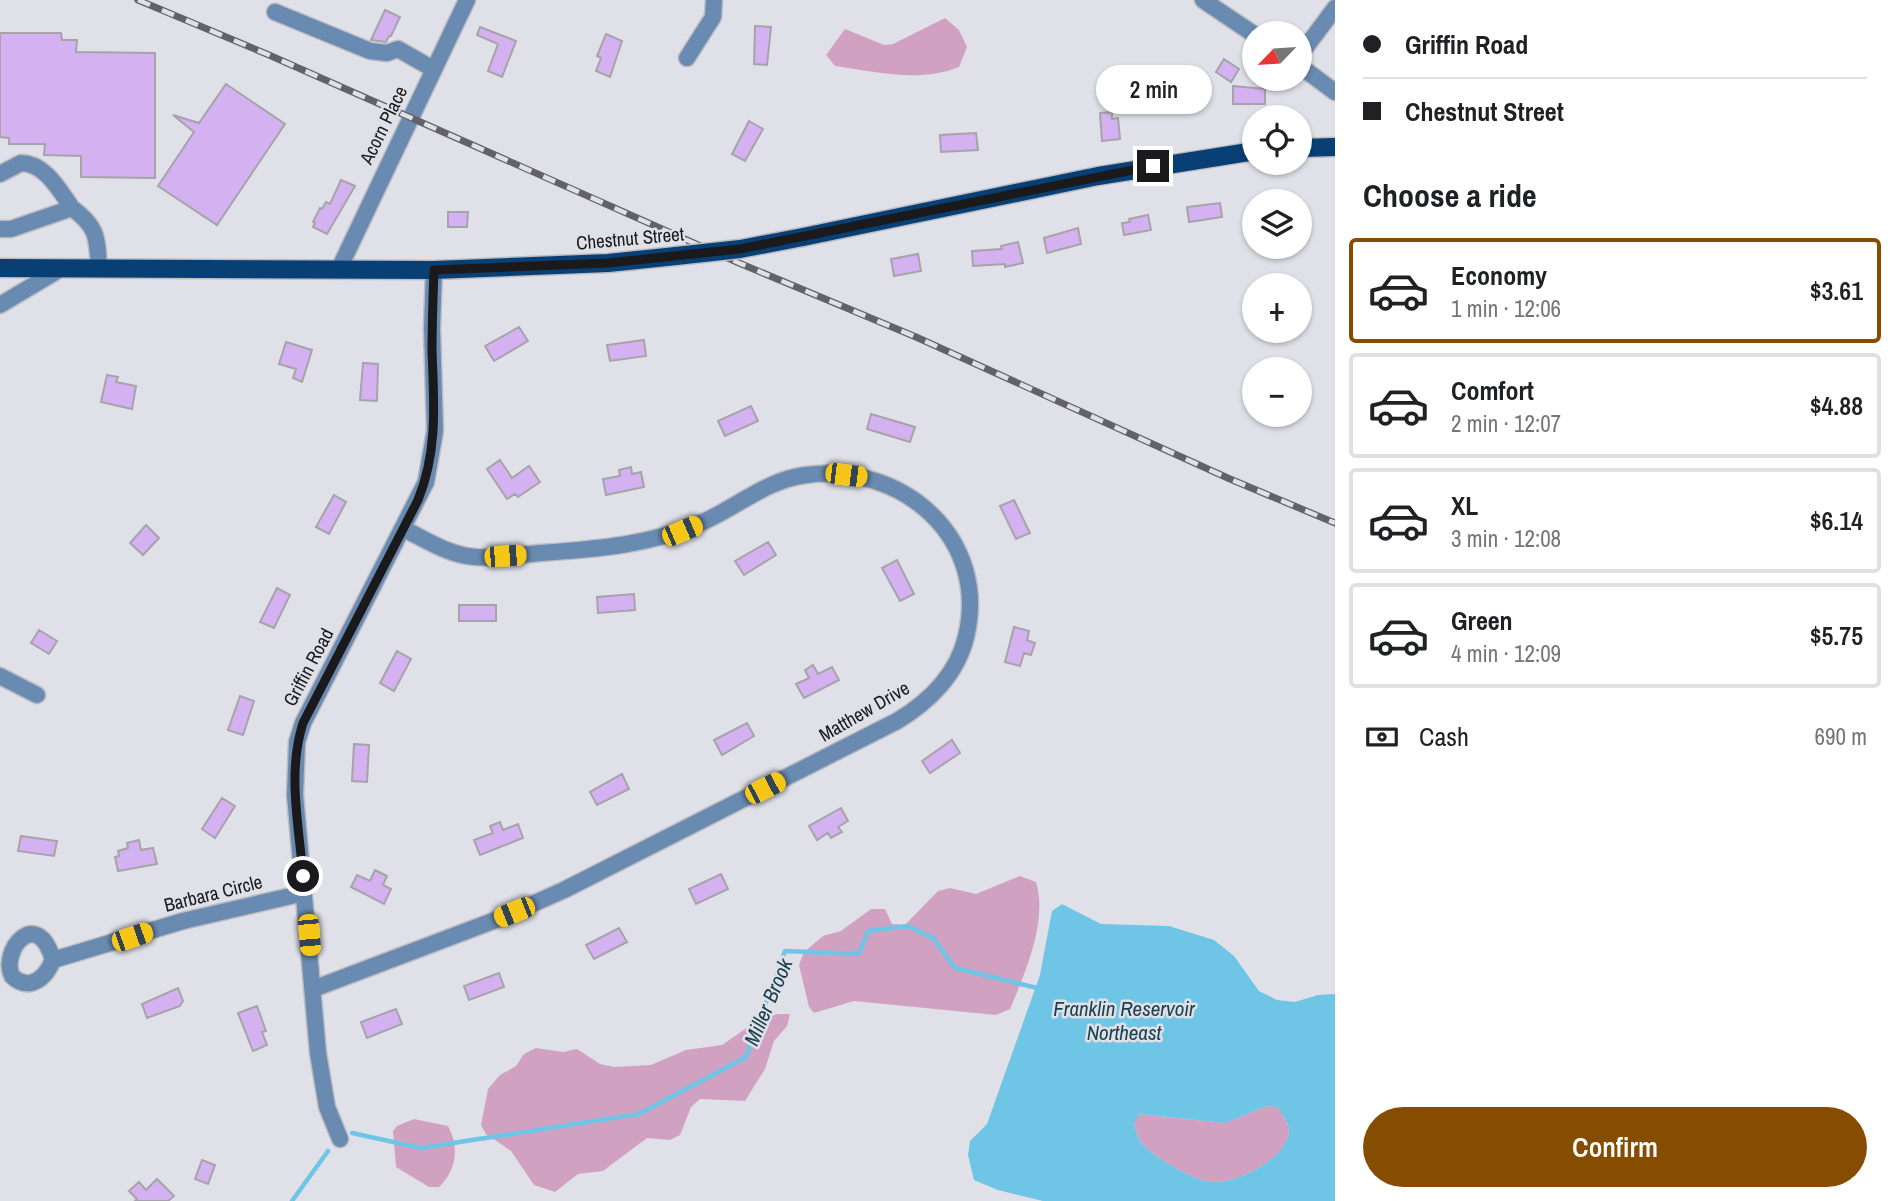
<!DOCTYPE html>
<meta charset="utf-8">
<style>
:root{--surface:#fff;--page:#f2f2f2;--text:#202124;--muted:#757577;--line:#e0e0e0;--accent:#864d00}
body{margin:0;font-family:"Archivo Narrow",sans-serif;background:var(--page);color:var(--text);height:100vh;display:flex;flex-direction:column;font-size:26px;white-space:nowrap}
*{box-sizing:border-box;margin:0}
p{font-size:23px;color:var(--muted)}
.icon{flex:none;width:38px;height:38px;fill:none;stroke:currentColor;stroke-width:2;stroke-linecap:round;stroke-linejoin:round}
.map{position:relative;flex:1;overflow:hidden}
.drawer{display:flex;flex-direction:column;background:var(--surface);width:560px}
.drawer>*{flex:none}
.hud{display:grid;align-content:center;height:154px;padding:0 28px;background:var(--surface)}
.needle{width:46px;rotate:245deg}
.buttons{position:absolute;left:1242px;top:21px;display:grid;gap:14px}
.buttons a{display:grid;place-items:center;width:70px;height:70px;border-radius:50%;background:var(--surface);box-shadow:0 2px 5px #0004;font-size:35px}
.end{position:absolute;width:32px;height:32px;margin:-16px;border:9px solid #1a1a1d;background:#fff;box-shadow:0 0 0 4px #fff}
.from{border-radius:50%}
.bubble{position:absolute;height:49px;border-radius:24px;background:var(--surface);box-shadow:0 2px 5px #0004;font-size:23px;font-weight:600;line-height:49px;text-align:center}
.car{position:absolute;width:21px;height:42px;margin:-21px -10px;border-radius:9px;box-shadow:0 0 5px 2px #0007;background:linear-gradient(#f5c518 24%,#345 0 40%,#f5c518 0 76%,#345 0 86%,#f5c518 0)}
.hud b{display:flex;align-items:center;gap:24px;height:66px;font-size:26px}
.hud b+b{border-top:2px solid var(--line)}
.hud i{width:18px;height:18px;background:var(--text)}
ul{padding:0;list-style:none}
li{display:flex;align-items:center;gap:21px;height:105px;margin:0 14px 10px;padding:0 14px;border:4px solid var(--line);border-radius:7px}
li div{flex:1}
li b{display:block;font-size:26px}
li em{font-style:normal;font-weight:600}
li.selected{border-color:var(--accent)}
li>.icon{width:63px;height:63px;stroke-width:1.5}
h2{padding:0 28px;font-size:32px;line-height:84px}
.pay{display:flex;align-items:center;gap:18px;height:77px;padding:0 28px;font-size:26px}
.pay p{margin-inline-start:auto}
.cta{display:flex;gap:14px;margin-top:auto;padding:14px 28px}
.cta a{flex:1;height:80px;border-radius:42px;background:var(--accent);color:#fff;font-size:28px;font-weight:600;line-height:80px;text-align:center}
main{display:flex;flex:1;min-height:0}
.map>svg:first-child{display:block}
.green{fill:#d1a1c2}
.water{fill:#6ec5e5;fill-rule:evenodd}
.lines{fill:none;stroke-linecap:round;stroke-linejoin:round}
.stream{stroke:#6ec5e5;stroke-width:4.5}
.building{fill:#d4b1f1;stroke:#a6a3a9;stroke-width:2}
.minor-casing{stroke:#bcbcc3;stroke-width:19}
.major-casing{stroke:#bcbcc3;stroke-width:21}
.minor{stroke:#698ab1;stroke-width:16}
.major{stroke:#084075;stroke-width:18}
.rail-casing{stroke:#636367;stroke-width:7}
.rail{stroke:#e0e0e8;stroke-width:4.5;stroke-dasharray:13;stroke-linecap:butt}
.major-bridge-casing{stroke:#bcbcc3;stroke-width:21;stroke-linecap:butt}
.major-bridge{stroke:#084075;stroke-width:18}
.route{stroke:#1a1a1d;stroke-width:9}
.labels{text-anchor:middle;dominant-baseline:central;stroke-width:5;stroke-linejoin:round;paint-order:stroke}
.street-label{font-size:19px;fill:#1a1a1d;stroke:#e0e0e8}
.water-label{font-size:21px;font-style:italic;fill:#1a424f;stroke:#e0e0e8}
</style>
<main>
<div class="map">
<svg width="1335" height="1201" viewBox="0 0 1335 1201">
<rect width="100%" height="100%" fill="#e0e0e8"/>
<path class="green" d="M945 18 959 30 967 47 959 67C919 83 877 72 835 66L826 55 845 29 884 45 893 44Z
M1020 876 1036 882C1048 920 1025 974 1010 1009L996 1015 854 1001 814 1013 809 1007 799 965 804 952 823 936 841 931 871 909H885L892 924 905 925 938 891 950 888 976 894Z
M777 1014H790L787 1026 774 1041 765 1069 745 1101 700 1099 691 1107 680 1135 670 1140 647 1138 603 1171 578 1174 555 1192 534 1185 511 1151 486 1134 481 1125 488 1089 500 1075 516 1066 524 1054 536 1048 563 1052 577 1049 600 1064 614 1067 651 1065 686 1050 722 1045 754 1023Z
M1266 1106 1277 1107C1282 1114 1289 1122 1289 1131 1288 1158 1237 1184 1213 1182 1195 1182 1154 1157 1142 1144 1138 1139 1136 1130 1134 1124L1138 1114 1226 1123Z
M414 1119 448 1126C460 1147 456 1171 439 1187H429L396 1167 393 1131 397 1126Z"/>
<path class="water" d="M1062 904 1101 924 1169 926 1214 940 1234 956 1259 991 1277 1000 1295 1002 1318 995 1335 994V1201H1043L998 1190 974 1180 968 1155 970 1141 987 1124 1040 975 1052 911ZM1266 1106 1277 1107C1282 1114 1289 1122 1289 1131 1288 1158 1237 1184 1213 1182 1195 1182 1154 1157 1142 1144 1138 1139 1136 1130 1134 1124L1139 1114 1226 1123Z"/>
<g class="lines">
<path class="stream" d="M352 1133 421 1148 639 1114 746 1057 785 951 859 954 868 931 908 926 933 938 955 968 1037 988
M292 1201 328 1151"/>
</g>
<path class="building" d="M385 10 400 17 391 36H389L386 42 371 40Z
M755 26 771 27 767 65 754 64Z
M480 27 516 41 502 77 488 71 498 44 477 35Z
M0 33H61L62 40H77L76 52 155 53V178L81 177V156L44 155 45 144H9V138L0 137Z
M606 34 622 41 610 77 596 71 601 58 597 56Z
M1224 59 1239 69 1231 82 1216 72Z
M226 84 285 124 217 225 158 186 194 132 173 115 199 123Z
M1233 86 1265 89V104H1233Z
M1112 112V119L1118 118 1120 139 1102 141 1100 113Z
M749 121 763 129 745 161 732 154Z
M976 133 978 150 941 152 940 135Z
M341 180 355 186 327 234 313 227 315 223 313 222 320 208 322 209 326 202 330 204Z
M1220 203 1222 217 1189 222 1187 207Z
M448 212H468L467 227H448Z
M1148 215 1151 230 1124 235 1122 223 1130 222 1129 219Z
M1078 228 1081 244 1047 253 1044 238Z
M1018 242 1023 263 1005 267V264L973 266 972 251 1002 249 1001 246Z
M918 254 921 271 894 276 891 259Z
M519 327 528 341 494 361 485 346Z
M644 340 646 356 610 361 607 345Z
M286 342 312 350 302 382 293 378 296 369 279 364Z
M363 363 378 364 377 401 360 400Z
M107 375 118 377 116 382 136 386 132 409 101 402Z
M751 406 758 421 725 436 718 421Z
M871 414 915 427 910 442 867 429Z
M500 460 512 478 529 466 540 482 518 497 515 494 507 499 487 469Z
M631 467 632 474 641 472 644 487 606 495 603 479 620 476 619 470Z
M334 495 346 502 329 534 316 527Z
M1014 500 1030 533 1016 539 1000 506Z
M146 525 159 538 143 555 130 543Z
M768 542 776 555 744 575 735 561Z
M897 560 914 594 900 601 882 568Z
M277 588 290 595 274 628 260 622Z
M634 594 635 610 598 613 597 597Z
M459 605H496V621H459Z
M1014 627 1029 631 1027 640 1035 643 1031 655 1024 653 1020 666 1005 662Z
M39 630 57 641 49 654 31 643Z
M397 651 411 659 394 691 380 683Z
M813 665 818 674 832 667 839 680 804 698 796 684 809 678 805 670Z
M240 696 254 701 243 735 228 730Z
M747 723 754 736 722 755 714 740Z
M952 740 960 753 930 773 922 761Z
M354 744 369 745 367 782 352 781Z
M622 774 629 789 597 805 590 792Z
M222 798 235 806 215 838 202 829Z
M841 808 848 821 838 827 842 832 831 838 828 833 817 840 809 826Z
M500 822 503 830 518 824 523 838 480 855 474 840 493 833 490 826Z
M21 836 57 841 54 856 18 851Z
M139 840 141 850 153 848 157 864 118 871 115 857 119 856 118 851 128 848 127 843Z
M375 870 387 876 383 885 391 889 384 904 351 887 357 875 370 881Z
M721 874 728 889 696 904 689 889Z
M619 928 627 942 594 959 586 945Z
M499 973 504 987 469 1000 464 986Z
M178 988 183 1001 180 1006 147 1018 142 1004Z
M257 1006 266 1031 262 1032 267 1045 253 1051 238 1013Z
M396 1009 402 1024 367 1038 361 1022Z
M202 1160 215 1165 208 1184 195 1179Z
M157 1179 174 1196 168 1201H135L137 1199 129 1191 139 1182 146 1190Z"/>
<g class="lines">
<g class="minor-casing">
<path id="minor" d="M1203 0 1255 35
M275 12 370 51 387 53 398 49 433 69
M1300 55 1335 8
M687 58 713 17 714 0
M1300 66 1335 92
M0 174 21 163C45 163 60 191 72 208
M0 229H11L72 208C98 227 97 238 99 268
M339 269 467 0
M0 305 62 268
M0 676 37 695
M53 960C37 905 0 951 12 976 17 981 24 984 31 983 42 980 49 970 53 960L183 921 304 893
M313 989 501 918 564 890 897 721C929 702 957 674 966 637 990 538 902 462 806 475 767 480 740 505 705 521 652 545 598 549 541 553 516 555 491 560 467 556 444 552 424 539 404 529
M340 1139 327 1107 318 1053 295 795 297 742 303 723 426 482 435 431 432 328 434 270"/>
</g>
<g class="major-casing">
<path id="major" d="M1300 148 1335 147
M803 237 1098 176 1255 151
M0 268 434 270 608 263 676 256"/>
</g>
<use href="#minor" class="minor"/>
<use href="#major" class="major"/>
<g class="rail-casing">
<path id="rail" d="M138 0 269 55 739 263 916 337 1230 479 1335 523"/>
</g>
<use href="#rail" class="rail"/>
<g class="major-bridge-casing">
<path id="major-bridge" d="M676 256 740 249 803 237"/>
</g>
<use href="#major-bridge" class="major-bridge"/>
</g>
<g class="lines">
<path class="route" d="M303 876C299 825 287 773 303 723L418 500C438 451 434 403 432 351 432 324 433 297 434 270L608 263 740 249 1153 166"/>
</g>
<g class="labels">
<g class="street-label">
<text transform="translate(383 125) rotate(-64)">Acorn Place</text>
<text transform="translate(630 238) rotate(-5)">Chestnut Street</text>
<text transform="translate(308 667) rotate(-62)">Griffin Road</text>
<text transform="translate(864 711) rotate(-30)">Matthew Drive</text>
<text transform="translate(213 893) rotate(-14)">Barbara Circle</text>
</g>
<g class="water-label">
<text transform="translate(768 1002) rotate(-67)">Miller Brook</text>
<text x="1124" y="1008">Franklin Reservoir<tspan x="1124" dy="24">Northeast</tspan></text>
</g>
</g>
</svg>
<div class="buttons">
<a><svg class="needle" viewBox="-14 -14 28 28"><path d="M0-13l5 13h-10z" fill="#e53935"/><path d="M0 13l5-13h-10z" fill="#757577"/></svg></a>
<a><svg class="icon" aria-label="locate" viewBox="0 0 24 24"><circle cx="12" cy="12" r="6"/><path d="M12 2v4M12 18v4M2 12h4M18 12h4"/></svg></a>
<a><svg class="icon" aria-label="layers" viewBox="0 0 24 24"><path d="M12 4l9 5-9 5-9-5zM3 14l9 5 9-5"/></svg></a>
<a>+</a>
<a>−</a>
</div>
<i class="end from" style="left:303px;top:876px"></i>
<i class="end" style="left:1153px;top:166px"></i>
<div class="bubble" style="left:1096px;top:65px;width:116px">2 min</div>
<i class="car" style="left:846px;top:475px;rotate:97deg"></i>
<i class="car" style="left:682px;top:531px;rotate:67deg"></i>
<i class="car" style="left:505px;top:556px;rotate:86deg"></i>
<i class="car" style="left:765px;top:788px;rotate:63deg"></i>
<i class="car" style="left:514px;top:912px;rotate:248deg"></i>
<i class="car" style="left:309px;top:935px;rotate:175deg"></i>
<i class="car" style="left:132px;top:937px;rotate:71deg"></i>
</div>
<section class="drawer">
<div class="hud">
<b><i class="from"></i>Griffin Road</b>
<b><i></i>Chestnut Street</b>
</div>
<h2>Choose a ride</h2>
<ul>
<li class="selected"><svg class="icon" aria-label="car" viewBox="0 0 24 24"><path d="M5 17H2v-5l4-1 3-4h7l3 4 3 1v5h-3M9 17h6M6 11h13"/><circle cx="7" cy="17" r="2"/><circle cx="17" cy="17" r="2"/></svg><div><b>Economy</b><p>1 min · 12:06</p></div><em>$3.61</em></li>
<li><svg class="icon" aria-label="car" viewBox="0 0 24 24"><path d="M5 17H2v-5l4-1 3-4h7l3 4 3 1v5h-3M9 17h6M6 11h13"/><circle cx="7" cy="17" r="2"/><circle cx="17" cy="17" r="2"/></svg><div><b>Comfort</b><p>2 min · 12:07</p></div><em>$4.88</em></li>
<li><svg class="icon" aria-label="car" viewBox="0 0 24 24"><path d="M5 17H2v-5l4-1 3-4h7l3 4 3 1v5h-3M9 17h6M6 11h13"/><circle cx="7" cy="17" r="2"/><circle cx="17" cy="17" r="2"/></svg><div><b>XL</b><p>3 min · 12:08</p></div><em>$6.14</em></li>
<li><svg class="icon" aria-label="car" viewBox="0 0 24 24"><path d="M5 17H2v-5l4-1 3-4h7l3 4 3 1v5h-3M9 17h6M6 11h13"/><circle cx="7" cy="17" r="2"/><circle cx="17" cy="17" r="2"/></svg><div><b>Green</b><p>4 min · 12:09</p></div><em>$5.75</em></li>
</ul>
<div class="pay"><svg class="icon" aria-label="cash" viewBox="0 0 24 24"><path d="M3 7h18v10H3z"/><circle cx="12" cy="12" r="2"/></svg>Cash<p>690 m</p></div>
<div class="cta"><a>Confirm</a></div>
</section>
</main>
